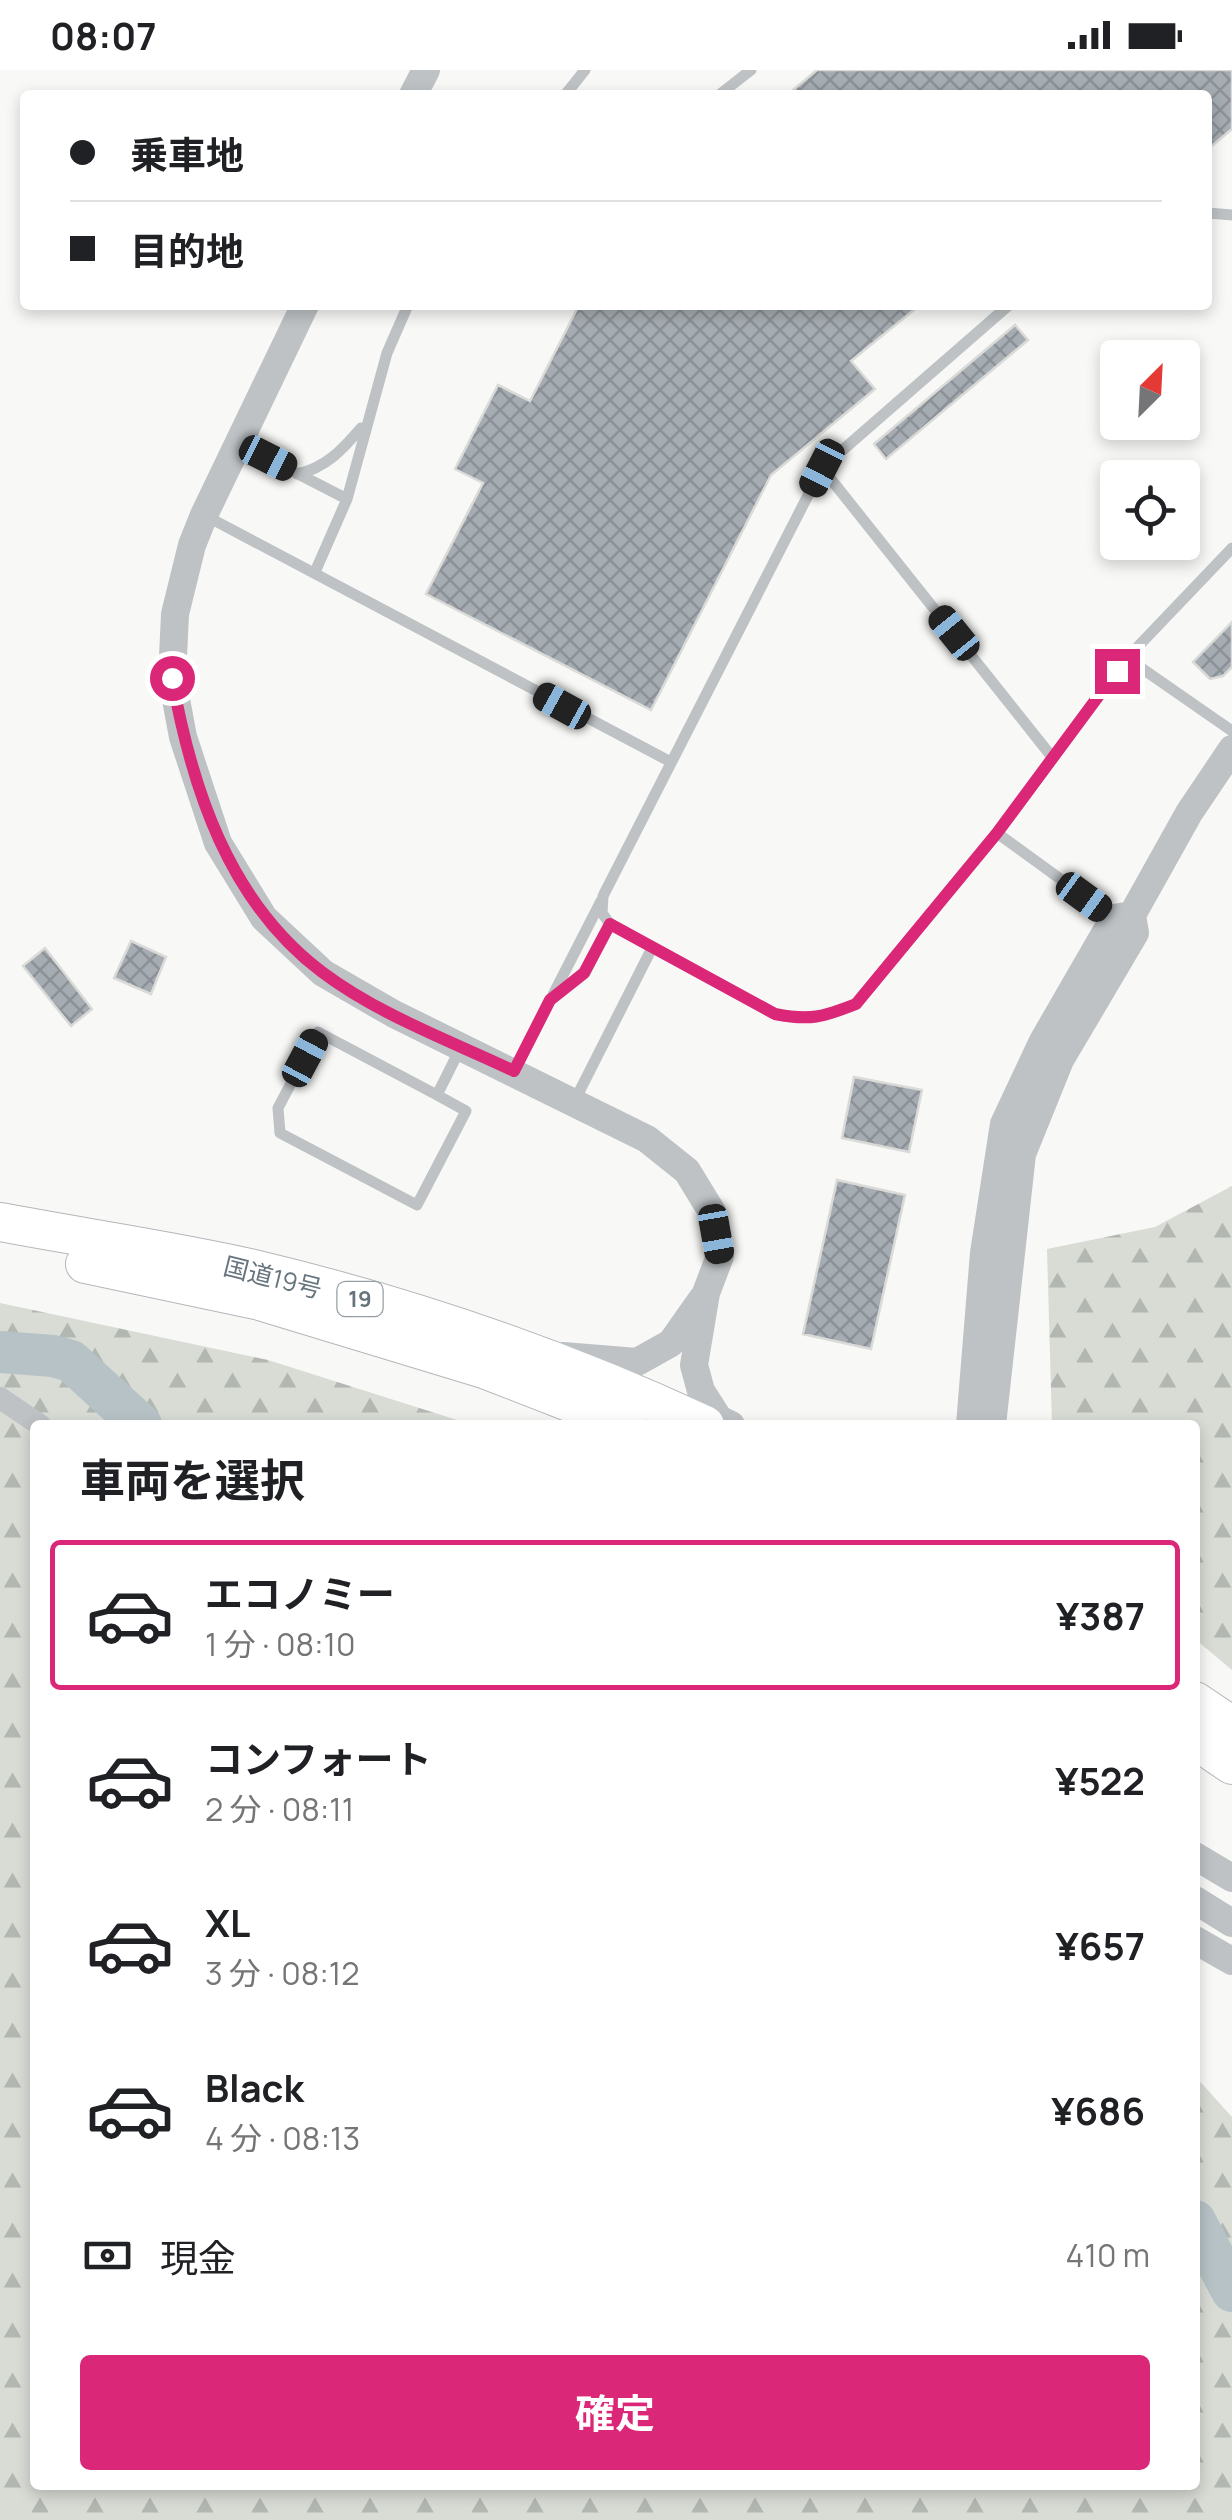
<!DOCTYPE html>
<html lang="ja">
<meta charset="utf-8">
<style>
:root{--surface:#fff;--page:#f2f2f2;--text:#202124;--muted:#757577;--line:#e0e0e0;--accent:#db2777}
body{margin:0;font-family:Manrope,"Noto Sans JP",sans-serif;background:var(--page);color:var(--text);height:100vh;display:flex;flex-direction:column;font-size:38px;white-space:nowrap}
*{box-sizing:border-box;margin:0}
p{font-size:32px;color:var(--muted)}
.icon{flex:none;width:55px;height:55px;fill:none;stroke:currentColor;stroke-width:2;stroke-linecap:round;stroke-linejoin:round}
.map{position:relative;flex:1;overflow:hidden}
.drawer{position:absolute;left:30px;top:1350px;width:1170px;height:1070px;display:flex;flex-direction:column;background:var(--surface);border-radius:10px;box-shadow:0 5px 15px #0003}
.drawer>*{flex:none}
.guide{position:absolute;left:20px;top:20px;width:1192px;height:220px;border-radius:10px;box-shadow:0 5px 15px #0003;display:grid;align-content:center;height:220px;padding:0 50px;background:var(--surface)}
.needle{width:65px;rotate:24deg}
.buttons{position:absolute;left:1100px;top:270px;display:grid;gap:20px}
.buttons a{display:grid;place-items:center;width:100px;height:100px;border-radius:10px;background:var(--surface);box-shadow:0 5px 15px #0003;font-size:50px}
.end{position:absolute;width:45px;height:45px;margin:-22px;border:12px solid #db2777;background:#fff;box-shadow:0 0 0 5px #fff}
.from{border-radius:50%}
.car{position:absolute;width:30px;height:60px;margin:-30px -15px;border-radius:12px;box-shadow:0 0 8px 2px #0007;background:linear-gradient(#222 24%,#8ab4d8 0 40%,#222 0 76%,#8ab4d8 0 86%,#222 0)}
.guide b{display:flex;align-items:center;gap:35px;height:95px;font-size:38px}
.guide b+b{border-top:2px solid var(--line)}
.guide i{width:25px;height:25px;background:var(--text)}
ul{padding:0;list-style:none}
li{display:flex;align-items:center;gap:30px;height:150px;margin:0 20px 15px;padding:0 30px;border:5px solid transparent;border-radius:10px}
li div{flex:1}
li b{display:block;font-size:38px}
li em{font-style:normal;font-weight:700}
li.current{border-color:var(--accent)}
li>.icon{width:90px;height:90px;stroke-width:1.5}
h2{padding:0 50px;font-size:45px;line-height:120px}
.pay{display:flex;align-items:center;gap:25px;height:110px;padding:0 50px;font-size:38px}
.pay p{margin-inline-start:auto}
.action{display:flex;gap:20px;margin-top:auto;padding:20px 50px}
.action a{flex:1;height:115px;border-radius:10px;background:var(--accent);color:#fff;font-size:40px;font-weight:700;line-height:115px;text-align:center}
.status{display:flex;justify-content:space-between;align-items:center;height:70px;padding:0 50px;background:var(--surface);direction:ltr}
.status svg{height:28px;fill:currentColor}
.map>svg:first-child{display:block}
.forest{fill:url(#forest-firs)}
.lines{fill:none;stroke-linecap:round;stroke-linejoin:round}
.river{stroke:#b6c2c5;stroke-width:42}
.building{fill:url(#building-cross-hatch);stroke:#dadad8;stroke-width:2.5}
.trunk-casing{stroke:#b4b7ba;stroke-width:40}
.service{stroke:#bec2c5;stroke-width:11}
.minor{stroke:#bec2c5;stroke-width:22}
.tertiary{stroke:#bec2c5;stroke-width:28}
.trunk{stroke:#fff;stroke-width:38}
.route{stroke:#db2777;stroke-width:12}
.labels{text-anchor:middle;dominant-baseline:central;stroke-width:10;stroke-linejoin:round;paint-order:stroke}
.shield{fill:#fff;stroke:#949ea4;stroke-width:2.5}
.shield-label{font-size:22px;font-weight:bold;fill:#66747d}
.street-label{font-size:25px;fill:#66747d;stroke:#fff}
</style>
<div class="status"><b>08:07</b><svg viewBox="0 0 49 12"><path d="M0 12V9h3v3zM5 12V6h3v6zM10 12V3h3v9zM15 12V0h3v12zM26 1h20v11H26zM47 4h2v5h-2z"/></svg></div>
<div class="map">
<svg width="1232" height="2450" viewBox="0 0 1232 2450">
<defs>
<pattern id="forest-firs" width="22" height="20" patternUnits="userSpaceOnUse" patternTransform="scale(2.5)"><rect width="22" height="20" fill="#d8dcd5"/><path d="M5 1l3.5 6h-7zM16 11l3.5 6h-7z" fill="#b3b7b2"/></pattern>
<pattern id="building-cross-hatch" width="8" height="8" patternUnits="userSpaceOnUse" patternTransform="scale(2.5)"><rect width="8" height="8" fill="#a6adb2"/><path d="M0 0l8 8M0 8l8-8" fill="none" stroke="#8b9196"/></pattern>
</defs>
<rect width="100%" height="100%" fill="#f8f8f6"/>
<path class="forest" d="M1232 1116V1600L1195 1569V1355H1052L1047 1179 1155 1157Z
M0 1233 268 1290 457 1350 454 1355H35V2415H1195V2006L1232 2047V2450H0Z"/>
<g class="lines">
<path class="river" d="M0 1282 53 1286 71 1291 141 1355
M1195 2151 1232 2221"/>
</g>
<path class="building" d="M817 0H1232V59L1208 79V25H787Z
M579 235H920L851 291 875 319 771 405 651 640 426 524 483 413 455 399 498 315 530 331Z
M1015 255 1028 270 886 389 874 374Z
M1232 552V597L1223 606 1210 609 1193 592Z
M131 871 166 887 151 924 114 908Z
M45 878 92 939 71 956 23 896Z
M854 1007 922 1020 909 1082 842 1068Z
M837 1110 905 1125 871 1279 803 1264Z"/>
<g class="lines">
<g class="trunk-casing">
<path id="trunk" d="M0 1152C84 1168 171 1180 254 1199 409 1236 561 1288 705 1355
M85 1194 260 1231 484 1299 628 1355
M1195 1631 1232 1656
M1195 1670 1232 1695"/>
</g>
<path class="service" d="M565 25 585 0
M719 25 751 0
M1208 143 1232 145
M1009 235 822 398 603 826 602 843 610 854 775 944C810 951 823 947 856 934L997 763 1127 588 1232 478
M238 373 347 429
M822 398 1052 687
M297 404C326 398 343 379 361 358
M206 446 671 692
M315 502 347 429 387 283 408 235
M1127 588 1232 661
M997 763 1114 848
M553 928 585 903 610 854
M514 1001 601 831
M437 1025 318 962 278 1038 280 1063 417 1135 466 1041 437 1025 460 979
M575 1030 652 878"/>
<path class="minor" d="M0 1328 40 1355"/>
<path class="tertiary" d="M413 25 426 0
M305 235 204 445 192 475 175 544 172 608 183 667 218 773 264 848 323 903 394 944 647 1069 687 1101 712 1142 720 1186 706 1223 694 1295 701 1321 719 1349 731 1355
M563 1286 637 1292 671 1273 702 1229
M970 1355 984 1183 1004 1054 1043 971 1114 848 1132 845
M992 1355 1022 1084 1060 990 1135 863 1132 845 1189 743 1232 679
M1195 1786 1232 1808
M1195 1830 1232 1853
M1195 1870 1232 1891"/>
<use href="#trunk" class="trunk"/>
</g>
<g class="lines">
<path class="route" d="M172 608C192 719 229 832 322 902 379 945 451 971 514 1001L550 930 584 903 610 854 775 944C810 951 823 947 856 934L997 763 1117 601"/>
</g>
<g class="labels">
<rect class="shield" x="337.5" y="1212" width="45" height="34" rx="8"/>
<g class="shield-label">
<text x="360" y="1229">19</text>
</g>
<g class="street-label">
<text transform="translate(273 1207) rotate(14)">国道19号</text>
</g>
</g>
</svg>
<div class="buttons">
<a><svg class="needle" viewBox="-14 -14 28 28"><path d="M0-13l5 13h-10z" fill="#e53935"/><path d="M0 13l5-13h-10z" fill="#757577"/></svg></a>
<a><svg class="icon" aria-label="locate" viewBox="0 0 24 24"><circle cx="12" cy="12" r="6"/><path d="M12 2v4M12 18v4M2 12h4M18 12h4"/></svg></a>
</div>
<i class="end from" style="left:172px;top:608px"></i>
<i class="end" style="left:1117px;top:601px"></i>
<i class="car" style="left:268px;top:388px;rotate:117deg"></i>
<i class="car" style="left:822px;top:398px;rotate:207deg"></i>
<i class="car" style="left:954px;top:563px;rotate:321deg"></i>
<i class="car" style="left:562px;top:636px;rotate:299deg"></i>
<i class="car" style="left:1084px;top:827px;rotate:126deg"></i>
<i class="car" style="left:305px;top:988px;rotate:28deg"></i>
<i class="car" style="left:716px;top:1164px;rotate:170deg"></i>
<div class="guide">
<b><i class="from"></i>乗車地</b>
<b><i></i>目的地</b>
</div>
<section class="drawer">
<h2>車両を選択</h2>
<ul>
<li class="current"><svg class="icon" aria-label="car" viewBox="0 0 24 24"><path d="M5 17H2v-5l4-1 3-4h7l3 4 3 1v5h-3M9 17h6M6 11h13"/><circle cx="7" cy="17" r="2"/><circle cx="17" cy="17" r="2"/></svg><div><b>エコノミー</b><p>1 分 · 08:10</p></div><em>¥387</em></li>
<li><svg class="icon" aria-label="car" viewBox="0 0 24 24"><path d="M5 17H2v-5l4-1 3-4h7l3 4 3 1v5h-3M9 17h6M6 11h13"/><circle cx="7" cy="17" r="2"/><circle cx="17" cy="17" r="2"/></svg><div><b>コンフォート</b><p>2 分 · 08:11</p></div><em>¥522</em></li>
<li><svg class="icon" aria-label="car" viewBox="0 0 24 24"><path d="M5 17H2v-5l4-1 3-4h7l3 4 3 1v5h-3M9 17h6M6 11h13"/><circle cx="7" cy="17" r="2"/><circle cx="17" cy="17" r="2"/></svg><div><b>XL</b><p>3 分 · 08:12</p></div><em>¥657</em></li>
<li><svg class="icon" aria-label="car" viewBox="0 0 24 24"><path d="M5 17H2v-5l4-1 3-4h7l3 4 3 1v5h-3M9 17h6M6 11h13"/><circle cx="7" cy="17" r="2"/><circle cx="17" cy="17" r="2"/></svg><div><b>Black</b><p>4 分 · 08:13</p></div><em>¥686</em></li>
</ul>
<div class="pay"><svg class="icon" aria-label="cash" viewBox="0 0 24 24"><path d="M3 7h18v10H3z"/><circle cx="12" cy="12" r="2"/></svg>現金<p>410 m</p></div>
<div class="action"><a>確定</a></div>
</section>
</div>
